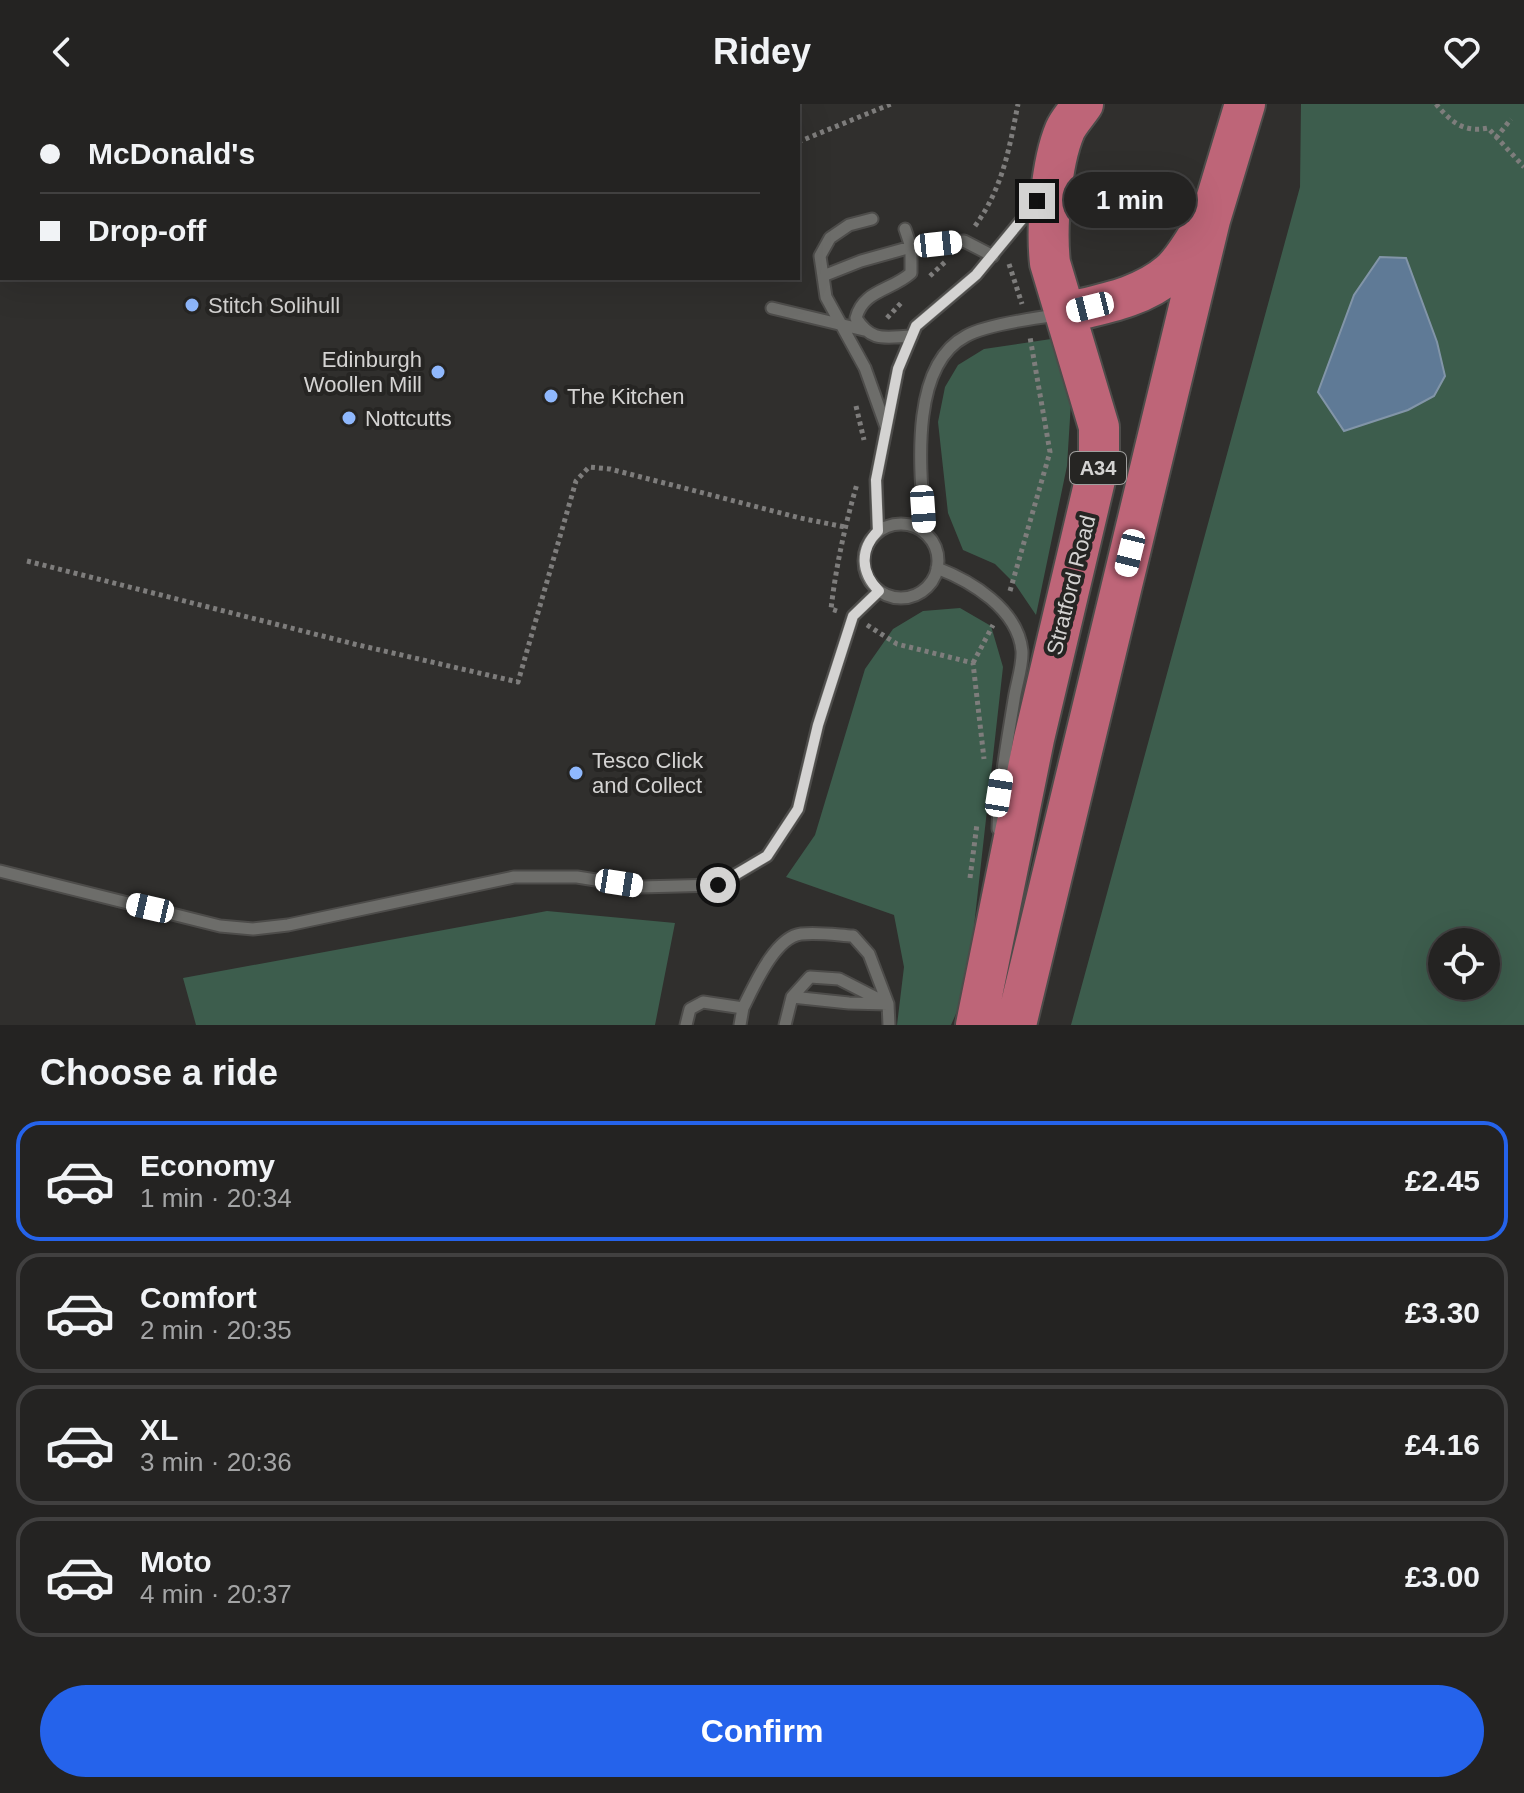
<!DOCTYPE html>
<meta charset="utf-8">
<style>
:root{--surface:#242322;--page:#2c2b2a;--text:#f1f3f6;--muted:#a3a4a5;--line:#414040;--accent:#2563eb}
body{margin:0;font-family:Helvetica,sans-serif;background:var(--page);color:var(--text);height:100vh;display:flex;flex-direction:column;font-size:30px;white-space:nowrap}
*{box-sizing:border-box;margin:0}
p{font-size:26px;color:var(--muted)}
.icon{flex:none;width:44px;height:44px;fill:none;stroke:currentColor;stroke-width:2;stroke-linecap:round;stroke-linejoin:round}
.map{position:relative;height:921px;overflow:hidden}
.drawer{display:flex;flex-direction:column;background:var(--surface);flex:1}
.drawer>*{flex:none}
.hud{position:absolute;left:0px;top:0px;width:800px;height:176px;box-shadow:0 8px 32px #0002,0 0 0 2px var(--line);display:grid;align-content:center;height:176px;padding:0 40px;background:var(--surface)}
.buttons{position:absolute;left:1428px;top:824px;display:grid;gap:16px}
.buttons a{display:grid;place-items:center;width:72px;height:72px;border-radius:50%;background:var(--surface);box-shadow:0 8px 32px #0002,0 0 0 2px var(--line);font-size:40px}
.end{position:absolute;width:36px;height:36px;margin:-18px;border:10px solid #d4d3d2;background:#111;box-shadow:0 0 0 4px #111}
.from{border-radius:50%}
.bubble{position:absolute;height:56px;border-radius:28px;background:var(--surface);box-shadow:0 8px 32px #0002,0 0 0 2px var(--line);font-size:26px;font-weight:800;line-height:56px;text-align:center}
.car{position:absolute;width:24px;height:48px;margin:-24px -12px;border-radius:10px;box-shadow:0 0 6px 2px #0007;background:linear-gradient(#fff 24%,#345 0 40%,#fff 0 76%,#345 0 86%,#fff 0)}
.hud b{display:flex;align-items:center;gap:28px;height:76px;font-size:30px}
.hud b+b{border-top:2px solid var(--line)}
.hud i{width:20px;height:20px;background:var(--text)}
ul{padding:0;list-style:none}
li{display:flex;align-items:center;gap:24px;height:120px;margin:0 16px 12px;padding:0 24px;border:4px solid var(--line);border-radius:24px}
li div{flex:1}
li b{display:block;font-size:30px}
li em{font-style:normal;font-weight:800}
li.on{border-color:var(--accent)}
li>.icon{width:72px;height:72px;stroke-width:1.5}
h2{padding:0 40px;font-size:36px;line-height:96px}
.button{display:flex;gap:16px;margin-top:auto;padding:16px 40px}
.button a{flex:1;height:92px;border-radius:48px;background:var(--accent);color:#fff;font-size:32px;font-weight:800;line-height:92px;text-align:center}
header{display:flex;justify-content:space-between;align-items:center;height:104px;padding:0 40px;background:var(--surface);font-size:36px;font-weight:800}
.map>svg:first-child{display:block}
.green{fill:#3d5d4d;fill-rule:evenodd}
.water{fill:#5f7a96;stroke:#8295a8;stroke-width:2}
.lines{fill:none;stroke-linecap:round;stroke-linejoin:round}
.lane-casing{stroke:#4d4c4a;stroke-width:15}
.highway-casing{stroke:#4d4c4a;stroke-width:44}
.path{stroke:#7e7d7c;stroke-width:5;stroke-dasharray:4 4;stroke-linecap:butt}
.lane{stroke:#6d6d6a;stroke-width:11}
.highway{stroke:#be6578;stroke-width:40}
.route{stroke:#d4d3d2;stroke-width:10}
.poi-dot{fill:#8fb8fd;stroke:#262523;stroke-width:3}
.labels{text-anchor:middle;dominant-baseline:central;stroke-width:8;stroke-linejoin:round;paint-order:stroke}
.shield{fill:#262523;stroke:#a09f9e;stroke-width:2}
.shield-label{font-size:20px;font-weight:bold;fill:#d4d3d2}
.poi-label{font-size:22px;fill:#d4d3d2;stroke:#262523;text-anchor:start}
.street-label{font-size:22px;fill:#d4d3d2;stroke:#262523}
</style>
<header><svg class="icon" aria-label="back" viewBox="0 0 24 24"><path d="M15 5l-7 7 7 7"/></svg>Ridey<svg class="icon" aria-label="heart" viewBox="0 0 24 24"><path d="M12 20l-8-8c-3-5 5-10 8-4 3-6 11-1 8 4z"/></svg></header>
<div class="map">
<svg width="1524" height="921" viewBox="0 0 1524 921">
<rect width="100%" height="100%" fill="#302f2d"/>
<path class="green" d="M1301 0H1524V921H1071L1300 83ZM1442 838H1486V882H1442Z
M1051 235 1071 298 1067 362 1036 511 1015 480 995 460 963 446 948 409 938 318 945 283 958 261 984 245Z
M960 504 991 522 1003 563 967 885 951 921H897L904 863 894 811 786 773 815 731 865 565 893 525 923 507Z
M547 807 675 819 655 921H196L183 874Z"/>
<path class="water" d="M1380 153 1406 154 1437 238 1445 272 1434 292 1408 306 1344 327 1318 288 1354 191Z"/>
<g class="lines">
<g class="lane-casing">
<path id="lane" d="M872 115 849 121 830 134 820 152 826 193 865 264 886 323
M905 125 911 143V169C891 187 863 186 856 214 872 239 885 233 912 232
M823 172 861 157 911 143 938 140 964 137 993 152
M772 204 864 226
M864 457a37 37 0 1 1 74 0a37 37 0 1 1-74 0Z
M878 427 876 376 898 265 916 222 976 171 1038 96
M925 429C921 373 907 263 966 232 983 222 1035 214 1057 211
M937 464C971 477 1018 505 1022 547 1023 562 1016 581 1014 596 1007 639 999 682 998 725
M0 767 220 822 253 825 288 821 514 773H577L640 783 718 781 767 752 798 705 818 621 853 512 879 487
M686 921 690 905 703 898 743 904C754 882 775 833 801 830 818 828 837 831 853 832L869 850 888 900 849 899 792 893
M740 921 743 904
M785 921 792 893 810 873 839 875 888 900 889 921"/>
</g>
<g class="highway-casing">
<path id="highway" d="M1065 209C1101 200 1141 194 1170 169 1182 159 1191 142 1200 129
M976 921 1034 635 1099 359V323L1050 159C1046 123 1051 59 1065 26 1069 17 1077 9 1083 0
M1016 921 1210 116 1245 0"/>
</g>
<path class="path" d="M1436 0C1451 18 1464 29 1488 24L1524 63
M0 4 2 5
M1496 34 1511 15
M798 38 891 0
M975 122C1003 83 1009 46 1018 0
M1009 160 1022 200
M930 172 946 157
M887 214 902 198
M856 302 864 336
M27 457 354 540 518 578 576 377 589 363 610 365 800 414 845 423
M1010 487 1050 348 1030 233
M837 507 831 505C836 462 845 421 857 380
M867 521 897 540 973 559 984 655
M973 559 993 521
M970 774 977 720"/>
<use href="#lane" class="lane"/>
<use href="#highway" class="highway"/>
</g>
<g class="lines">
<path class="route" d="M718 781 767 752 798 705 818 621 853 512 879 487C861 469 859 446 878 427L876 376 898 265 916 222 976 171 1037 97"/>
</g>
<g class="poi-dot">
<circle cx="192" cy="201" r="8"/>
<circle cx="438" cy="268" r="8"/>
<circle cx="551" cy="292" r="8"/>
<circle cx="349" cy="314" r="8"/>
<circle cx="576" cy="669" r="8"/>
</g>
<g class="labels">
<rect class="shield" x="1070" y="348" width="56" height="32" rx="6"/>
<g class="shield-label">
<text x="1098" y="364">A34</text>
</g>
<g class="poi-label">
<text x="208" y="201">Stitch Solihull</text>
<text x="422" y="255" text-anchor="end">Edinburgh<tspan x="422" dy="25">Woollen Mill</tspan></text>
<text x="567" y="292">The Kitchen</text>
<text x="365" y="314">Nottcutts</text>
<text x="592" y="656">Tesco Click<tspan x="592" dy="25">and Collect</tspan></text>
</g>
<g class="street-label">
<text transform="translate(1071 481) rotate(-76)">Stratford Road</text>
</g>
</g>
</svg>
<div class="buttons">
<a><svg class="icon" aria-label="locate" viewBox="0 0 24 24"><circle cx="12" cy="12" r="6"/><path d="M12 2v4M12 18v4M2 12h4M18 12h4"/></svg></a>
</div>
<i class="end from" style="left:718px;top:781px"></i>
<i class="end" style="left:1037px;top:97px"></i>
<div class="bubble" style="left:1064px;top:68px;width:132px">1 min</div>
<i class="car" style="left:938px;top:140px;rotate:84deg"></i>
<i class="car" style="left:1090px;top:203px;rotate:256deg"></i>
<i class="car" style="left:923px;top:405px;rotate:176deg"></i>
<i class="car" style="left:1130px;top:449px;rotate:194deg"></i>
<i class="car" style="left:999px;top:689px;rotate:9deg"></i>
<i class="car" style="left:619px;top:779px;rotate:99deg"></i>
<i class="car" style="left:150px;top:804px;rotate:283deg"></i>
<div class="hud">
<b><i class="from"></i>McDonald's</b>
<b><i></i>Drop-off</b>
</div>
</div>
<section class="drawer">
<h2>Choose a ride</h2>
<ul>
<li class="on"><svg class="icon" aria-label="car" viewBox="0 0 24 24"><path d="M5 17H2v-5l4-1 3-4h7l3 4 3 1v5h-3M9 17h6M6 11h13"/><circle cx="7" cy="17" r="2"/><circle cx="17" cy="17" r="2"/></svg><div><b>Economy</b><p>1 min · 20:34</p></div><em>£2.45</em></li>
<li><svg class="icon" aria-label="car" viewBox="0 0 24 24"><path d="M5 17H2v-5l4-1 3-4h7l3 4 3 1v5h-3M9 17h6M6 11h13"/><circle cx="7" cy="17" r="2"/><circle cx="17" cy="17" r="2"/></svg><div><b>Comfort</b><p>2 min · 20:35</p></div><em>£3.30</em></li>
<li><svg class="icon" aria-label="car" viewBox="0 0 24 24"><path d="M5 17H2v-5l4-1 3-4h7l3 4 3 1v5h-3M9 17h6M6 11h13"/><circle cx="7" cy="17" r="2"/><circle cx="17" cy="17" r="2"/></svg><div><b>XL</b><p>3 min · 20:36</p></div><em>£4.16</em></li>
<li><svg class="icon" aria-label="car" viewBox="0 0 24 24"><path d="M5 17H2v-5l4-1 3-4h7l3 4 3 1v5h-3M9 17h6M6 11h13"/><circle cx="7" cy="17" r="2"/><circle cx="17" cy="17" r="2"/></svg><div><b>Moto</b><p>4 min · 20:37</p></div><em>£3.00</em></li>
</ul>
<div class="button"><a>Confirm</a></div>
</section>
